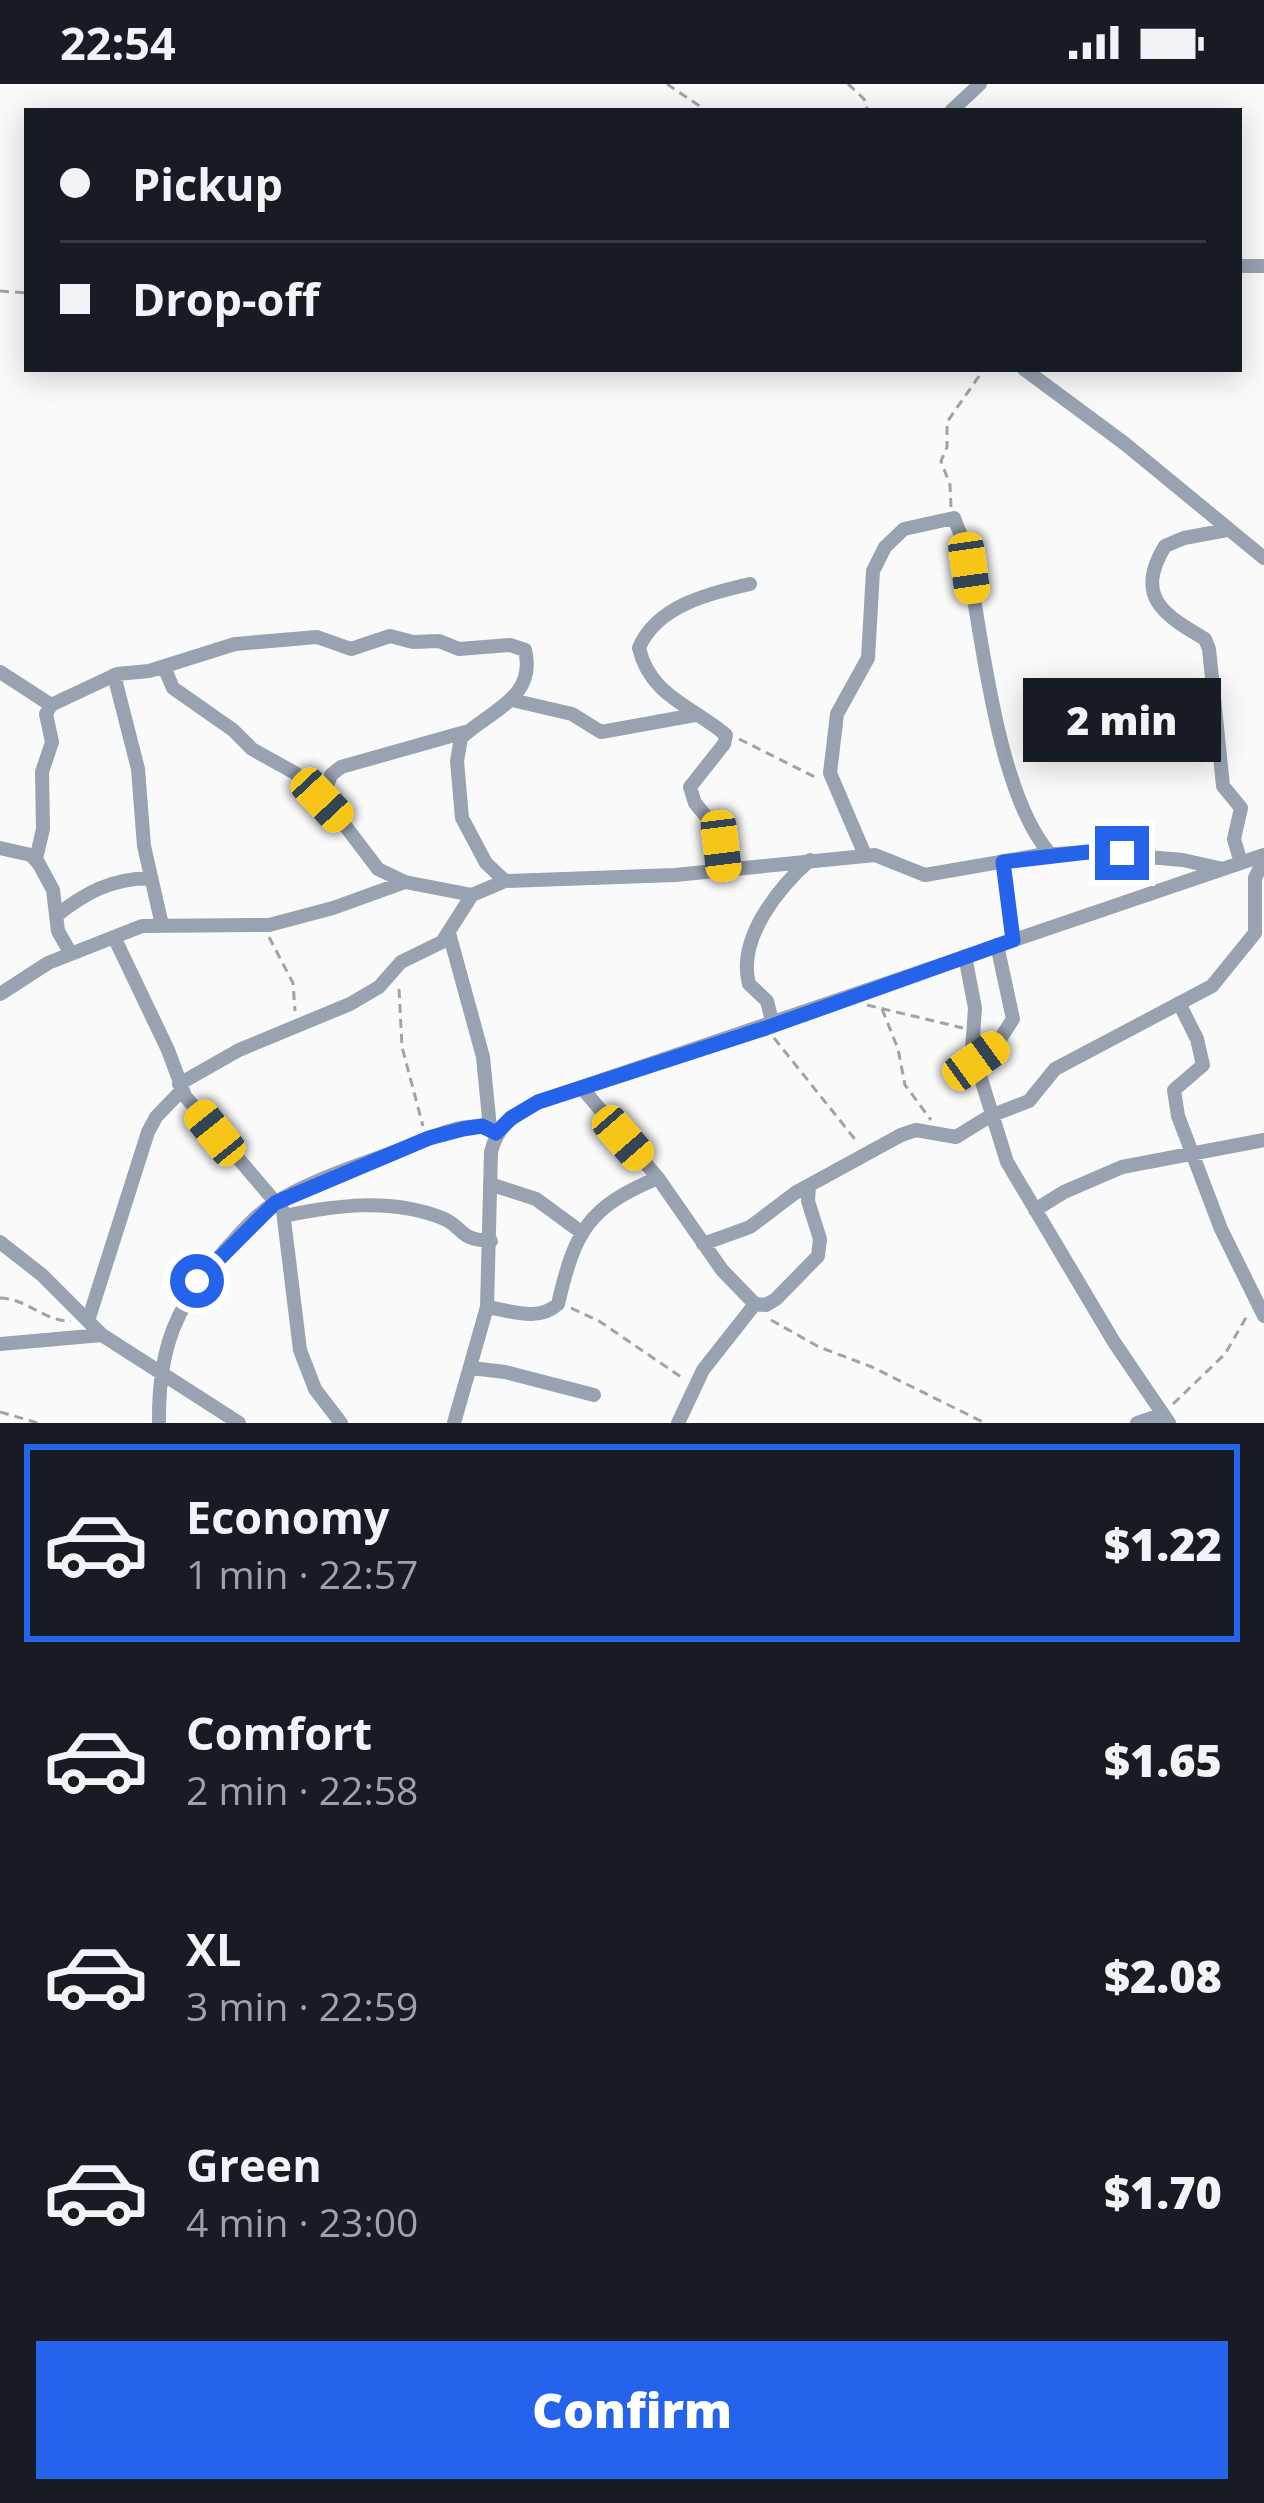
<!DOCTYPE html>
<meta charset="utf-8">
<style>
:root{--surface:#171b24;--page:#242831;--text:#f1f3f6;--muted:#9ea1a6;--line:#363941;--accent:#2563eb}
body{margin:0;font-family:"Open Sans",sans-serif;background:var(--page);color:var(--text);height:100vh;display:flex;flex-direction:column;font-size:45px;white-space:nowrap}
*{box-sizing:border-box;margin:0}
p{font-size:39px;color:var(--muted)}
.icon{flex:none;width:66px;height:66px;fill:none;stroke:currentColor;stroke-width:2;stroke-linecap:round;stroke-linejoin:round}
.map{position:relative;height:1339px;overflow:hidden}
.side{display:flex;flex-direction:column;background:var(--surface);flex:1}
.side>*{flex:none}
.banner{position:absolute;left:24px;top:24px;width:1218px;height:264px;border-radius:0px;box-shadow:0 6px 30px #0003;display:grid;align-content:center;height:264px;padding:0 36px;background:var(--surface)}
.end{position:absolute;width:54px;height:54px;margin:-27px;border:15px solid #2563eb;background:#fff;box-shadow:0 0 0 6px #fff}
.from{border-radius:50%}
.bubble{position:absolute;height:84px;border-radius:0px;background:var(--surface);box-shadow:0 6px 30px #0003;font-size:39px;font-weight:800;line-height:84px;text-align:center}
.car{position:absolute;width:36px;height:72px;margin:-36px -18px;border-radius:15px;box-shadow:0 0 9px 3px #0007;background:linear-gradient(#f5c518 24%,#345 0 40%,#f5c518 0 76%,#345 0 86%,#f5c518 0)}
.banner b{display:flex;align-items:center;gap:42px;height:114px;font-size:45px}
.banner b+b{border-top:3px solid var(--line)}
.banner i{width:30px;height:30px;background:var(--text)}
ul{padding:21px 0 0;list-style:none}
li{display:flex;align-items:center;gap:36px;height:198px;margin:0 24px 18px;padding:0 12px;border:6px solid transparent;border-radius:0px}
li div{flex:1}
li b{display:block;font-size:45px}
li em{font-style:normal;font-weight:800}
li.active{border-color:var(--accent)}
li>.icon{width:108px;height:108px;stroke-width:1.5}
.action{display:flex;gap:24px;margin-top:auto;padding:24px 36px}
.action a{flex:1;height:138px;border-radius:0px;background:var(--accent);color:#fff;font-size:48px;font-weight:800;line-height:138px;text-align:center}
.status{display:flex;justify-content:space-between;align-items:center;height:84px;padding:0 60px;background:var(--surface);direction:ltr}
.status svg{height:33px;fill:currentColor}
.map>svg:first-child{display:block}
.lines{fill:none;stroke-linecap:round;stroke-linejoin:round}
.path{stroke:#a1a3a8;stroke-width:3;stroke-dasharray:9 6;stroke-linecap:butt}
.street{stroke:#98a2b1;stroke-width:14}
.route{stroke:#2563eb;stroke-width:15}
</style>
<div class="status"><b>22:54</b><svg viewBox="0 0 49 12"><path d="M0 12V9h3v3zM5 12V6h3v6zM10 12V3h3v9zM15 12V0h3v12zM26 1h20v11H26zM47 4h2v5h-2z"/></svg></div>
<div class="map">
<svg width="1264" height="1339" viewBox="0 0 1264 1339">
<rect width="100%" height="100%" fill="#fafafa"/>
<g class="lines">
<path class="path" d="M667 0 707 27
M848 0 864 15 868 27
M0 207 27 209
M951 423 950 401 941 377 947 363V338L984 285
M739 655 817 694
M269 853 293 899 295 927
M399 905 402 963 423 1042
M867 921 963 944
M882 925 898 965 905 1001 931 1036
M774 954 858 1059
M0 1214C26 1214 45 1238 71 1237
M571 1224 599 1237 684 1295
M771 1236 819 1263 872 1283 985 1339
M1173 1320 1225 1270 1247 1232
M0 1328 38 1339"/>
<path class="street" d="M951 27 980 0
M1239 182H1264
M1024 285 1124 359 1264 474
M1227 446 1184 454 1165 462C1134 513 1164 531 1205 555L1209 565 1223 702 1241 724 1234 755 1241 779
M164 583 173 604 233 646 252 665 295 689 340 735 378 785 405 798 472 811
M0 588 51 621
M114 591 138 685 144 762 162 841
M512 616 572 630 601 648 695 631
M322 716 331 691 341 683 465 648
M0 764 31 771 39 780 53 806 58 847 71 870
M865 771 830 689 837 630 868 574 873 487 885 463 904 445 954 434 965 462C981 544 996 710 1051 771
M36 775 43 745 42 688 52 658 46 630 51 621 117 590 149 587 235 560 317 553 351 565 390 552 413 558 439 557 459 565 510 561 525 566C537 614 489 627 461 654L457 677 462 734 486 779 505 797
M1003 778 1013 856
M724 787 718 747 695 719 690 703 724 660 726 651C692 622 650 612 639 564 656 522 710 509 750 500
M56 832C86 808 111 795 150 794
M449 849 483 973 490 1044
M114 853 168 966 185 1012 283 1127 300 1266 315 1305 341 1339
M965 872 975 924 972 966 1007 1078 1114 1258 1169 1339
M0 910 48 879 142 842 269 841 333 824 405 798
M1179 919 1197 955 1203 981 1174 1006 1178 1032 1221 1145 1264 1232
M773 941 767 917 749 900C737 855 778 804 810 776
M975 977 995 963 1013 935 997 861
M179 1000 239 966 350 920 379 903 401 878 442 858 472 811 505 797 675 791 875 771 925 791 1040 771 1088 768 1183 776 1223 785
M582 1004 658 1094 722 1186 755 1220 766 1221 776 1215 818 1172 820 1155 808 1117 809 1102
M490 1100 536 1115 581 1148
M1035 1126 1064 1108 1122 1083 1264 1056
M284 1132C336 1121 391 1114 442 1134 465 1143 457 1156 491 1157
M0 1158 42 1191 102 1251 239 1339
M703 1160 750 1143 795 1109 901 1051 916 1046 956 1053 990 1032 1029 1017 1055 985 1212 902 1255 849V794L1264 776
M487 1223C511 1227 539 1238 558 1220 575 1147 588 1123 658 1094
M88 1237 148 1048 156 1033 182 1006
M0 1260 102 1251
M471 1284 505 1288 594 1311
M159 1339C158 1264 176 1220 226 1165 240 1149 256 1131 273 1120 313 1094 365 1080 409 1062 433 1053 473 1032 496 1049
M454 1339 487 1223 491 1068C498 1040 514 1032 538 1018L1264 771
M678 1339 703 1286 755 1220
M1137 1339 1163 1330"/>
</g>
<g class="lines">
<path class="route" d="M197 1197 275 1119 429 1054 463 1045 482 1042 496 1049 511 1034 538 1018 766 944 1013 856 1003 778 1088 768 1122 769"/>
</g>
</svg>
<i class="end from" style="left:197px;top:1197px"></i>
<i class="end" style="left:1122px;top:769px"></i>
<div class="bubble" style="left:1023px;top:594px;width:198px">2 min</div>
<i class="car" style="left:969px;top:484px;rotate:172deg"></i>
<i class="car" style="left:322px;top:716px;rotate:137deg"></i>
<i class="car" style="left:721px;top:762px;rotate:173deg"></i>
<i class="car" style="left:976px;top:977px;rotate:54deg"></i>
<i class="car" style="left:215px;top:1049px;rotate:321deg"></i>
<i class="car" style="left:623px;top:1054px;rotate:139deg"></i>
<div class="banner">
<b><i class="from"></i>Pickup</b>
<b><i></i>Drop-off</b>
</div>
</div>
<section class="side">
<ul>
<li class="active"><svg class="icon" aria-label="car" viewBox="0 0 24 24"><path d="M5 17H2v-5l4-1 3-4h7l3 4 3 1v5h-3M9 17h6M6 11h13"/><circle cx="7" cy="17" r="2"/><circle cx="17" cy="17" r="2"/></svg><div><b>Economy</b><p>1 min · 22:57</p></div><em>$1.22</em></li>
<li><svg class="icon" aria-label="car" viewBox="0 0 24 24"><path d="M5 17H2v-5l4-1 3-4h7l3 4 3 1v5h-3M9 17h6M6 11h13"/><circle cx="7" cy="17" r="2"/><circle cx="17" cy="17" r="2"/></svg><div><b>Comfort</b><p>2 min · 22:58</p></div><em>$1.65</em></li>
<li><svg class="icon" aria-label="car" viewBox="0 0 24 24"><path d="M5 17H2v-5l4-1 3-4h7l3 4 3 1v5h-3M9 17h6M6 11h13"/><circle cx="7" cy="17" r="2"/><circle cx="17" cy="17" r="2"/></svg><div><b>XL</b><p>3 min · 22:59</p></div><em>$2.08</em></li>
<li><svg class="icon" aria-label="car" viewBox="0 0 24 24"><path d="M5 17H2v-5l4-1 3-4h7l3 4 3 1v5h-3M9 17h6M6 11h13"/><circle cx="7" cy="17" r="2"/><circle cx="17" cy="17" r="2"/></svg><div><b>Green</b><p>4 min · 23:00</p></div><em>$1.70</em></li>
</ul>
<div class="action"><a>Confirm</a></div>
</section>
